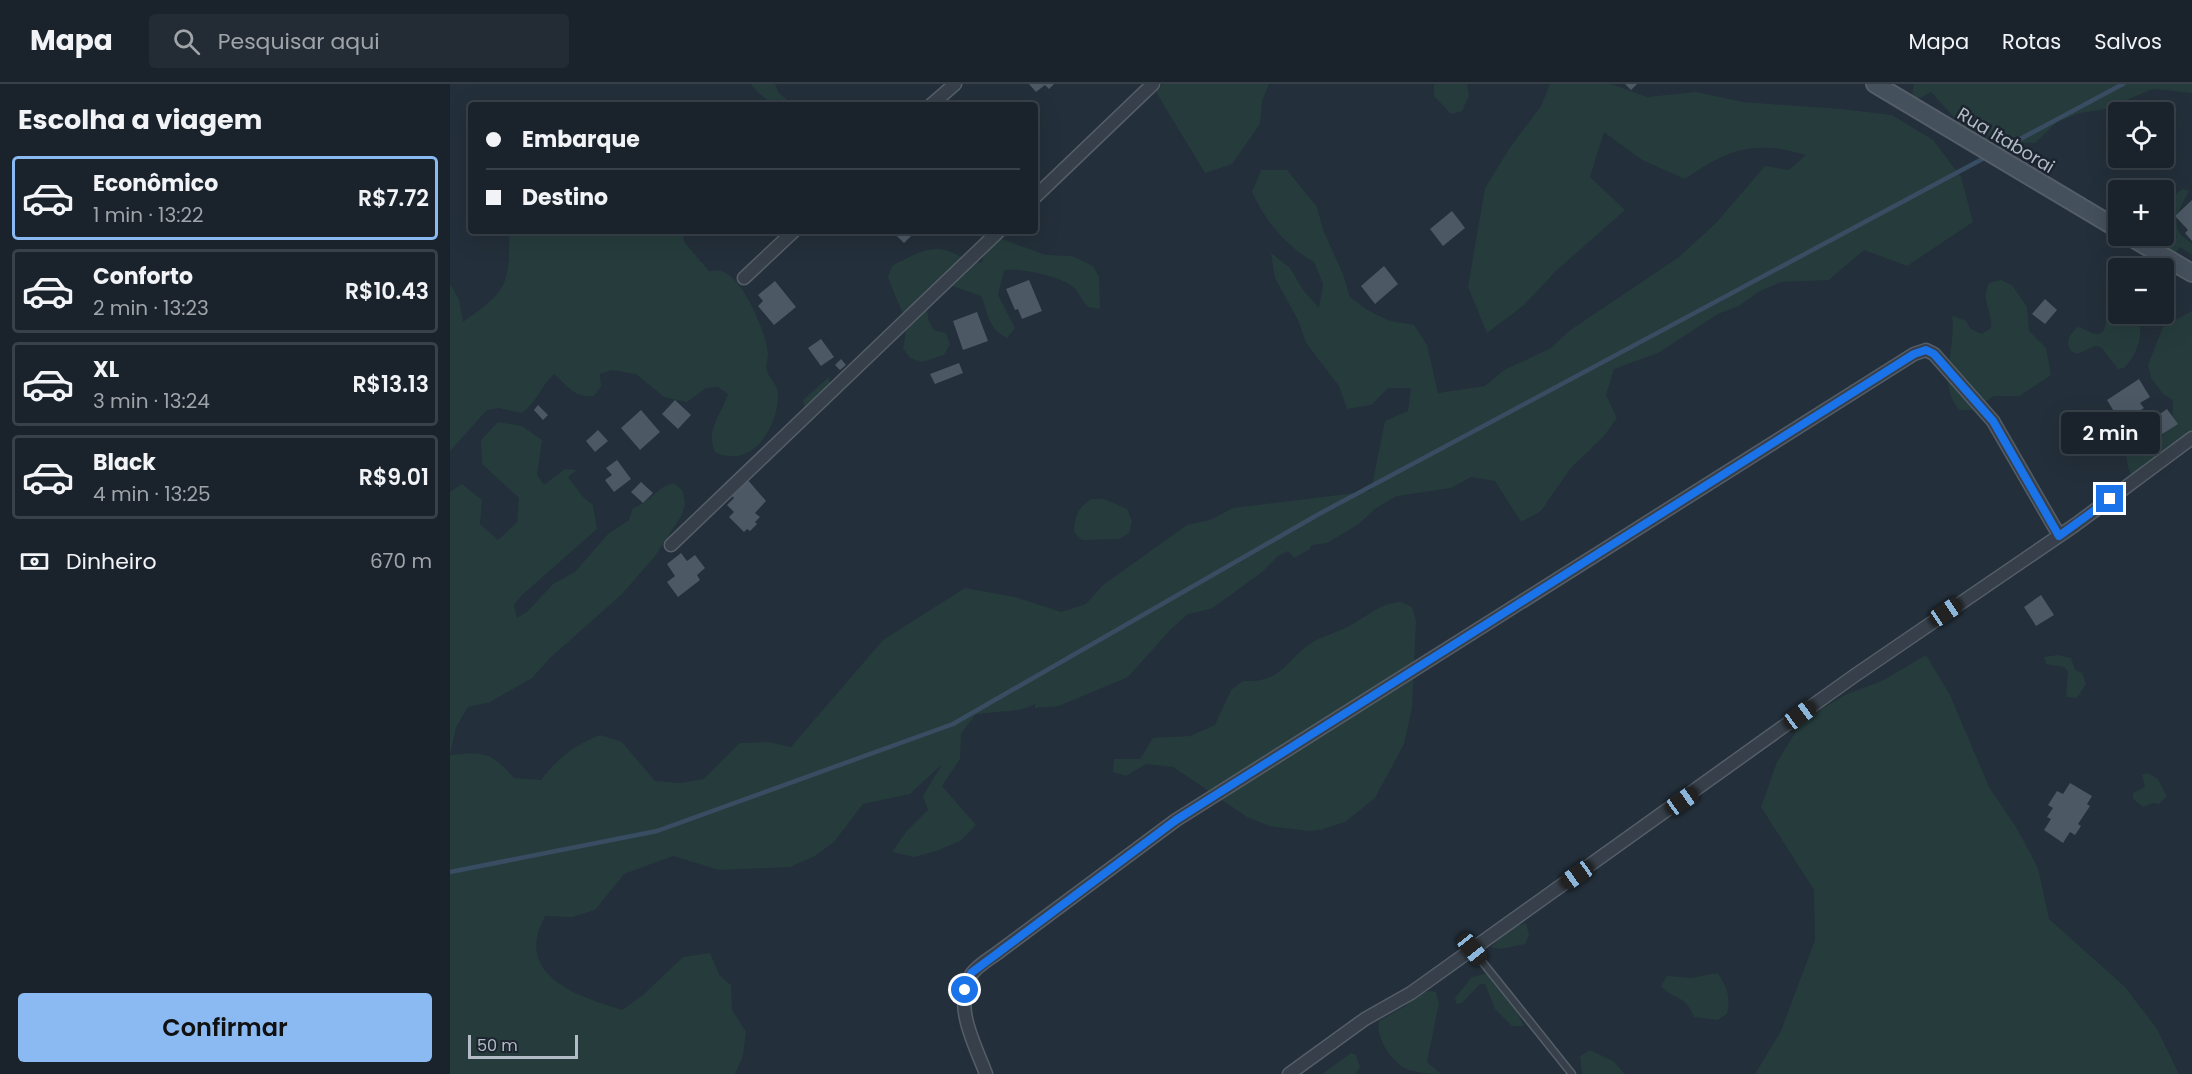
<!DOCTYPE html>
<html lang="pt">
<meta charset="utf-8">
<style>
:root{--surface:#1a232c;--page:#232b34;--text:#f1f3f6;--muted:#9fa4a9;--line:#384048;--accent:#8bbaf2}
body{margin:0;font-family:Poppins,sans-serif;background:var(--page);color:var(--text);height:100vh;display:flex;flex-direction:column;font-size:22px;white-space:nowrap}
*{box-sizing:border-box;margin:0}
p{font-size:20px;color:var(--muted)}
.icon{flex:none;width:33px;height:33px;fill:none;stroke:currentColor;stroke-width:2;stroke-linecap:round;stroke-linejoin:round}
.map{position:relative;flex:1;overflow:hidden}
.drawer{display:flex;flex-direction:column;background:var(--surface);width:450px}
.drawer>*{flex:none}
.guide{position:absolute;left:18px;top:18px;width:570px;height:132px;border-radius:6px;box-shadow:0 6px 24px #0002,0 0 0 2px var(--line);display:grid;align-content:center;height:132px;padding:0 18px;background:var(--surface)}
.controls{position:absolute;left:1658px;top:18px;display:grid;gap:12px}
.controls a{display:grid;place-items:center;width:66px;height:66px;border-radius:6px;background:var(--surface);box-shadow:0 6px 24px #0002,0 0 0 2px var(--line);font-size:30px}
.scale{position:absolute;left:18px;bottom:15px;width:110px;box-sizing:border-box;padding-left:6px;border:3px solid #b2bbc6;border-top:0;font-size:16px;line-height:21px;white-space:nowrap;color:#b2bbc6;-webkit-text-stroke:4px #1c252f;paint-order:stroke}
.end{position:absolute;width:27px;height:27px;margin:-14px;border:8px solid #1a73e8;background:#fff;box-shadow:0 0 0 3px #fff}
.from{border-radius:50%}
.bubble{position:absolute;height:42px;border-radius:6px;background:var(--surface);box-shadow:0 6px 24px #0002,0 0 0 2px var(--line);font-size:20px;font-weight:600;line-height:42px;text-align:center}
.car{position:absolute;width:18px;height:36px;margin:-18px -9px;border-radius:8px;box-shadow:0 0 4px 2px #0007;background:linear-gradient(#222 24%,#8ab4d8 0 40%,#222 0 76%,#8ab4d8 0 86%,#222 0)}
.guide b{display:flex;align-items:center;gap:21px;height:57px;font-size:22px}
.guide b+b{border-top:2px solid var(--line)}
.guide i{width:15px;height:15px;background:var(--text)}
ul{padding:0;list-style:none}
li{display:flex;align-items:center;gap:18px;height:84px;margin:0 12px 9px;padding:0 6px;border:3px solid var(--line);border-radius:6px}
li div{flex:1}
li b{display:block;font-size:22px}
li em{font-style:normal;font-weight:600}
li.current{border-color:var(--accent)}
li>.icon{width:54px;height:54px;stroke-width:1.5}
h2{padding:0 18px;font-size:27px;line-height:72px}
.pay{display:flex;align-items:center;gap:15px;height:66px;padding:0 18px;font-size:22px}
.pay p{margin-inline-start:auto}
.action{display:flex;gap:12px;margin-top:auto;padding:12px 18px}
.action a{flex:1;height:69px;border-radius:6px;background:var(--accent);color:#111;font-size:24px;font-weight:600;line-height:69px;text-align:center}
header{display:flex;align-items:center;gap:36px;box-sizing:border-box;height:84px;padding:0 30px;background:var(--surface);border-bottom:2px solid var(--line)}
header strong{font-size:28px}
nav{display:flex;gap:33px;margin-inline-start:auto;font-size:21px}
.search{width:420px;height:54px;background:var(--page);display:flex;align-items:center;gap:15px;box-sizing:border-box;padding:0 21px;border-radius:6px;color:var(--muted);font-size:22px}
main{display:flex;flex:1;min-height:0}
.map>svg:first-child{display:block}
.green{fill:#263c3c}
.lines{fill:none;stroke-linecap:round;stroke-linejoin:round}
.stream{stroke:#394d62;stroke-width:4.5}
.building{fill:#4c5965}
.lane-casing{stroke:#555e68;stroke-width:9}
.street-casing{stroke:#555e68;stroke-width:15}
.secondary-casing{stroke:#555e68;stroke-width:20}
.lane{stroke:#37404a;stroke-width:6}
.street{stroke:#37404a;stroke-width:12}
.secondary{stroke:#45505d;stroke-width:16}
.route{stroke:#1a73e8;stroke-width:8}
.labels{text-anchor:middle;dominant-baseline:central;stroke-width:5;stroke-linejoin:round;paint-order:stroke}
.street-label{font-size:18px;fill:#b2bbc6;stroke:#1c252f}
</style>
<header>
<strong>Mapa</strong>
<div class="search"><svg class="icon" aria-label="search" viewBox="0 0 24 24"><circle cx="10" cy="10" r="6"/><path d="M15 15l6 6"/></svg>Pesquisar aqui</div>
<nav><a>Mapa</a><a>Rotas</a><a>Salvos</a></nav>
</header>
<main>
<section class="drawer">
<h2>Escolha a viagem</h2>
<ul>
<li class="current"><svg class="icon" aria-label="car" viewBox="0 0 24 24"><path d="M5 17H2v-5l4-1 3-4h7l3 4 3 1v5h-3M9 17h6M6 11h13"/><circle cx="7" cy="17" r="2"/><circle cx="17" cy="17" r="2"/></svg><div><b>Econômico</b><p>1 min · 13:22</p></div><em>R$7.72</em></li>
<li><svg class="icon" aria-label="car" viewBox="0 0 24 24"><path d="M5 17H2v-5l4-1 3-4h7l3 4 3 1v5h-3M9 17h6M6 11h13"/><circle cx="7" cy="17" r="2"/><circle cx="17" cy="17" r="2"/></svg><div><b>Conforto</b><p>2 min · 13:23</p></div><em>R$10.43</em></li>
<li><svg class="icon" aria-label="car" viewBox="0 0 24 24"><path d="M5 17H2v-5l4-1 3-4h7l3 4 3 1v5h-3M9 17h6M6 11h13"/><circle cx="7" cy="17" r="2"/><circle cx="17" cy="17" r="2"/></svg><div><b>XL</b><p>3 min · 13:24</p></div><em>R$13.13</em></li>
<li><svg class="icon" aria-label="car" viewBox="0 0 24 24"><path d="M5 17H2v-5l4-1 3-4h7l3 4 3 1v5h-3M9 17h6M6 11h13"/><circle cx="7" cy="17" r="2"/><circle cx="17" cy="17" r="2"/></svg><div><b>Black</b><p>4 min · 13:25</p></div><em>R$9.01</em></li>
</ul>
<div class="pay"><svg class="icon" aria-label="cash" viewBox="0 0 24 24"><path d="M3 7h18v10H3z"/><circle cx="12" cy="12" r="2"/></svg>Dinheiro<p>670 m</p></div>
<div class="action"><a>Confirmar</a></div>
</section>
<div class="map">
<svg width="1742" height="990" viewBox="0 0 1742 990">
<rect width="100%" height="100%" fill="#232f3a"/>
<path class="green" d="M301 0H325L328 8 343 21C323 21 313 16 301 0Z
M713 0H819L812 17 810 40 782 80 755 89 706 8Z
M984 0H1017L1019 12 1012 27 1001 30 984 12Z
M1100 0H1161L1197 13 1246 8 1293 18 1391 25 1442 31 1483 56 1511 93 1523 138 1457 182 1414 166 1379 196 1331 198 1310 207 1289 222 1268 230 1208 269 1164 285 1156 311 1167 334 1154 352 1120 385 1091 427 1071 438 1045 397 1021 393 1001 404 947 412 926 424 909 440 877 459 862 461 859 466 844 474 838 467 828 472 811 489 761 525 738 530 720 546 678 593 609 622 585 624V620C567 630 545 626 525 631L511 650 510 675 492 702 526 741 510 757 489 766 465 773 442 768 456 748 478 726 473 712 492 680 460 710 413 720 384 758 365 772 340 783 269 786 223 772 174 790 145 826 122 833 95 832C92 839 88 847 87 854 79 899 140 916 172 926L193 911 233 873 260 869 270 892 281 901 282 926 296 948 293 972 285 990H0V408L12 400 32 416 30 440 48 456 67 438 69 414 32 380 31 356 48 338 72 342 92 356 87 391 94 401 115 385 127 386 118 393 133 413 143 421 147 445 72 511 64 521 67 534 77 528 103 500 125 488 158 450 179 436 183 424C201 418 207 402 224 399L233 407 235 420 232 431 205 472 172 510 100 574 82 594 40 618 18 623 6 643 0 671C34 668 40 667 64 694L91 696C108 674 123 662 150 651L172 658 205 697 230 699 254 695 290 659 318 658 341 663 433 556 515 504 565 513 611 528 636 520 653 501 737 441 760 436 783 424 921 407 935 337 958 327 961 304H938L921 321 897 325 889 302 856 259 848 236 825 194 821 169 840 184 853 206 869 224 873 200 864 178C836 162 815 137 802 108L811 86H837L867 123 873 146 893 190 900 213 919 227 940 237 964 241 977 261 988 309 1035 302 1054 286 1101 264 1119 247 1229 173 1266 139 1315 82 1339 86 1356 71C1304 56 1279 64 1235 95L1192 76 1154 48 1140 93 1175 126 1107 186 1074 221 1037 249 1018 203 1035 104 1061 62 1091 22Z
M1464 0H1742V9L1703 5 1655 25 1630 29 1607 38 1585 59 1559 58 1514 44 1481 8 1461 19Z
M1733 105 1739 107C1728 128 1716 145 1742 159V171L1730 163 1726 168H1720L1718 162 1727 153 1713 141C1713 127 1720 112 1733 105Z
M59 147H231L235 159 259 187C263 187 269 186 272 187 294 195 316 248 318 270 318 274 316 279 316 284 318 293 327 300 328 309 329 343 302 386 265 368 255 345 271 332 278 310L268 303 256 304 237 318 214 313 186 290 162 286 150 290 151 302 144 312C122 314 119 302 104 290 91 302 87 318 72 329L49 324 37 326 0 367V200L9 216 13 238C57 207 60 201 59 147Z
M549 154 596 171 622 172 643 182 649 193 650 225 638 223C632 217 629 208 623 203 612 192 569 184 554 186L548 211 565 244 557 254C537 244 539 230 531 212L497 200 477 223 478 235 484 246 496 249 500 260 494 271 472 278 460 274 453 264C461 232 447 221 438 193L442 182C474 165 490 155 520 180L532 178 535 165Z
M1551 196 1562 201 1577 223 1579 247 1596 264 1601 291 1570 312H1544L1522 326H1510C1486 303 1507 263 1502 232L1515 236 1521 245 1532 250 1541 244C1543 226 1530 218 1539 199Z
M1668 226V230H1683C1698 243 1687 272 1674 284L1668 285 1651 263 1645 262 1627 270 1621 267 1618 260 1619 253 1627 243C1636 244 1648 256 1654 246 1656 242 1656 235 1658 231Z
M1742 227V348L1734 356 1730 354 1721 364 1682 393C1674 377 1674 350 1684 335L1690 336 1701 351 1707 354 1712 353 1722 336 1723 316 1713 310 1701 294 1698 281 1713 243Z
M379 293 380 302 356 328 353 316Z
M641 415H654L677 425 682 437 679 449 669 455 632 456 624 448C625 431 628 424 641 415Z
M951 518 962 523 966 537 962 624 954 660 925 714 895 738 870 746 859 747 819 742 797 733 723 683 696 680 676 692 663 688 664 675H690L703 654 740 652 765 641 781 606 793 597C834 599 834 576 863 558 875 551 889 548 901 541 918 532 930 519 951 518Z
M1476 571 1500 611 1539 703 1566 743 1588 784 1599 835 1675 903 1707 945 1729 990H1305L1331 947 1365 856 1364 806 1311 723 1327 678 1353 636 1397 610 1432 597Z
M1608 571 1621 574 1625 586 1632 589 1636 600 1627 614 1616 613 1618 588 1614 583 1596 580 1594 573Z
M1698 689 1708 695 1717 712 1709 720 1703 719 1693 723 1683 715V709L1695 703 1692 691Z
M1076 839 1079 851 1075 860 1051 865 1041 863 1060 844Z
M1268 889C1277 904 1281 912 1277 930L1267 936 1244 933C1235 910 1225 917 1211 902L1217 892 1241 894Z
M1035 890C1054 895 1065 925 1074 942H1062L1045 925 1035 900H1030L1012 919 1006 920 1005 914 1022 893Z
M979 907 986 908 989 919 977 978 991 990C981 990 972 989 963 987 945 984 925 955 929 937L957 921 966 911Z
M1140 966 1163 977 1175 990H1132L1130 972Z
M901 969 906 971 910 983 905 990H872Z"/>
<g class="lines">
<path class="stream" d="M1546 68 1673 0
M0 788 207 747 503 640 869 430 1538 72"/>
</g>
<path class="building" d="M579 0H604L599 5 595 1 586 8Z
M1175 0H1187L1181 6Z
M1742 116V157L1735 149 1738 146 1725 132Z
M1002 127 1015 144 993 162 980 145Z
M442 147H466L454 159Z
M934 182 948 200 925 220 911 202Z
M579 196 592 227 572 235 568 225 565 226 556 205Z
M325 197 346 223 324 241 308 222 313 217 308 211Z
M1595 215 1607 226 1595 240 1582 230Z
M527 228 538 257 513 266 503 237Z
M371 255 384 273 371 282 358 264Z
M391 275 396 281 390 286 385 281Z
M509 279 513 289 485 300 480 290Z
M1689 295 1700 313 1690 319 1694 324 1671 339 1657 316Z
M225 316 241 331 228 345 212 330Z
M88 321 98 331 93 336 84 326Z
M1717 325 1728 340 1706 354 1697 339Z
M191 326 210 348 190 366 171 344Z
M148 346 158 357 145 368 136 357Z
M167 376 181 395 164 408 155 396 162 391 156 384Z
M297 395 316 417 305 429 310 433 305 438 307 440 300 447 297 445 294 448 279 433 284 428 277 421 284 414 281 411Z
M191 398 203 409 193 419 181 408Z
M231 469 237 477 245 471 255 484 247 491 250 496 228 513 217 498 225 492 217 480Z
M1591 511 1604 531 1586 542 1574 523Z
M1620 699 1642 712 1637 720 1640 722 1628 740 1631 742 1625 751 1620 748 1613 759 1594 746 1601 735 1597 733 1603 724 1598 721 1607 707 1613 710Z"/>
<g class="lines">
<g class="lane-casing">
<path id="lane" d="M1022 865 1122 990"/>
</g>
<g class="street-casing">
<path id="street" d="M481 21 505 0
M585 113 703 0
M294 194 344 147
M221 461 549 147
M536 990C525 960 503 923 521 891 526 882 541 874 550 867L726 736 1464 270 1476 266 1484 270 1543 337 1609 451
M839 990 915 935 961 909 1404 592 1625 441 1742 354"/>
</g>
<g class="secondary-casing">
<path id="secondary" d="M1425 0 1668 145
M1679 152 1742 189"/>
</g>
<use href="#lane" class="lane"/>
<use href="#street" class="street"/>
<use href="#secondary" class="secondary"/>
</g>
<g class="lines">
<path class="route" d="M515 906 521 889 726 736 1464 270 1476 266 1484 270 1543 337 1609 452 1660 415"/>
</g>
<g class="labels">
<g class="street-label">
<text transform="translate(1556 56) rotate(31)">Rua Itaborai</text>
</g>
</g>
</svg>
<div class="controls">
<a><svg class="icon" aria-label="locate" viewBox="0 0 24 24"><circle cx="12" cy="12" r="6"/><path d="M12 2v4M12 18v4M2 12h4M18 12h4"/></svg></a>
<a>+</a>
<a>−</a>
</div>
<div class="scale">50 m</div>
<i class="end from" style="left:515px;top:906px"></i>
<i class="end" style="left:1660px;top:415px"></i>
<div class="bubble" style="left:1611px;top:328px;width:99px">2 min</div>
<i class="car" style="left:1496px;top:528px;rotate:56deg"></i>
<i class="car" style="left:1350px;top:631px;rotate:54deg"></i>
<i class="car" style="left:1232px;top:717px;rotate:55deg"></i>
<i class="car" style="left:1127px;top:791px;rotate:235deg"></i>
<i class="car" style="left:1022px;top:865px;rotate:141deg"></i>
<div class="guide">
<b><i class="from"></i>Embarque</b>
<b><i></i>Destino</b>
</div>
</div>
</main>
